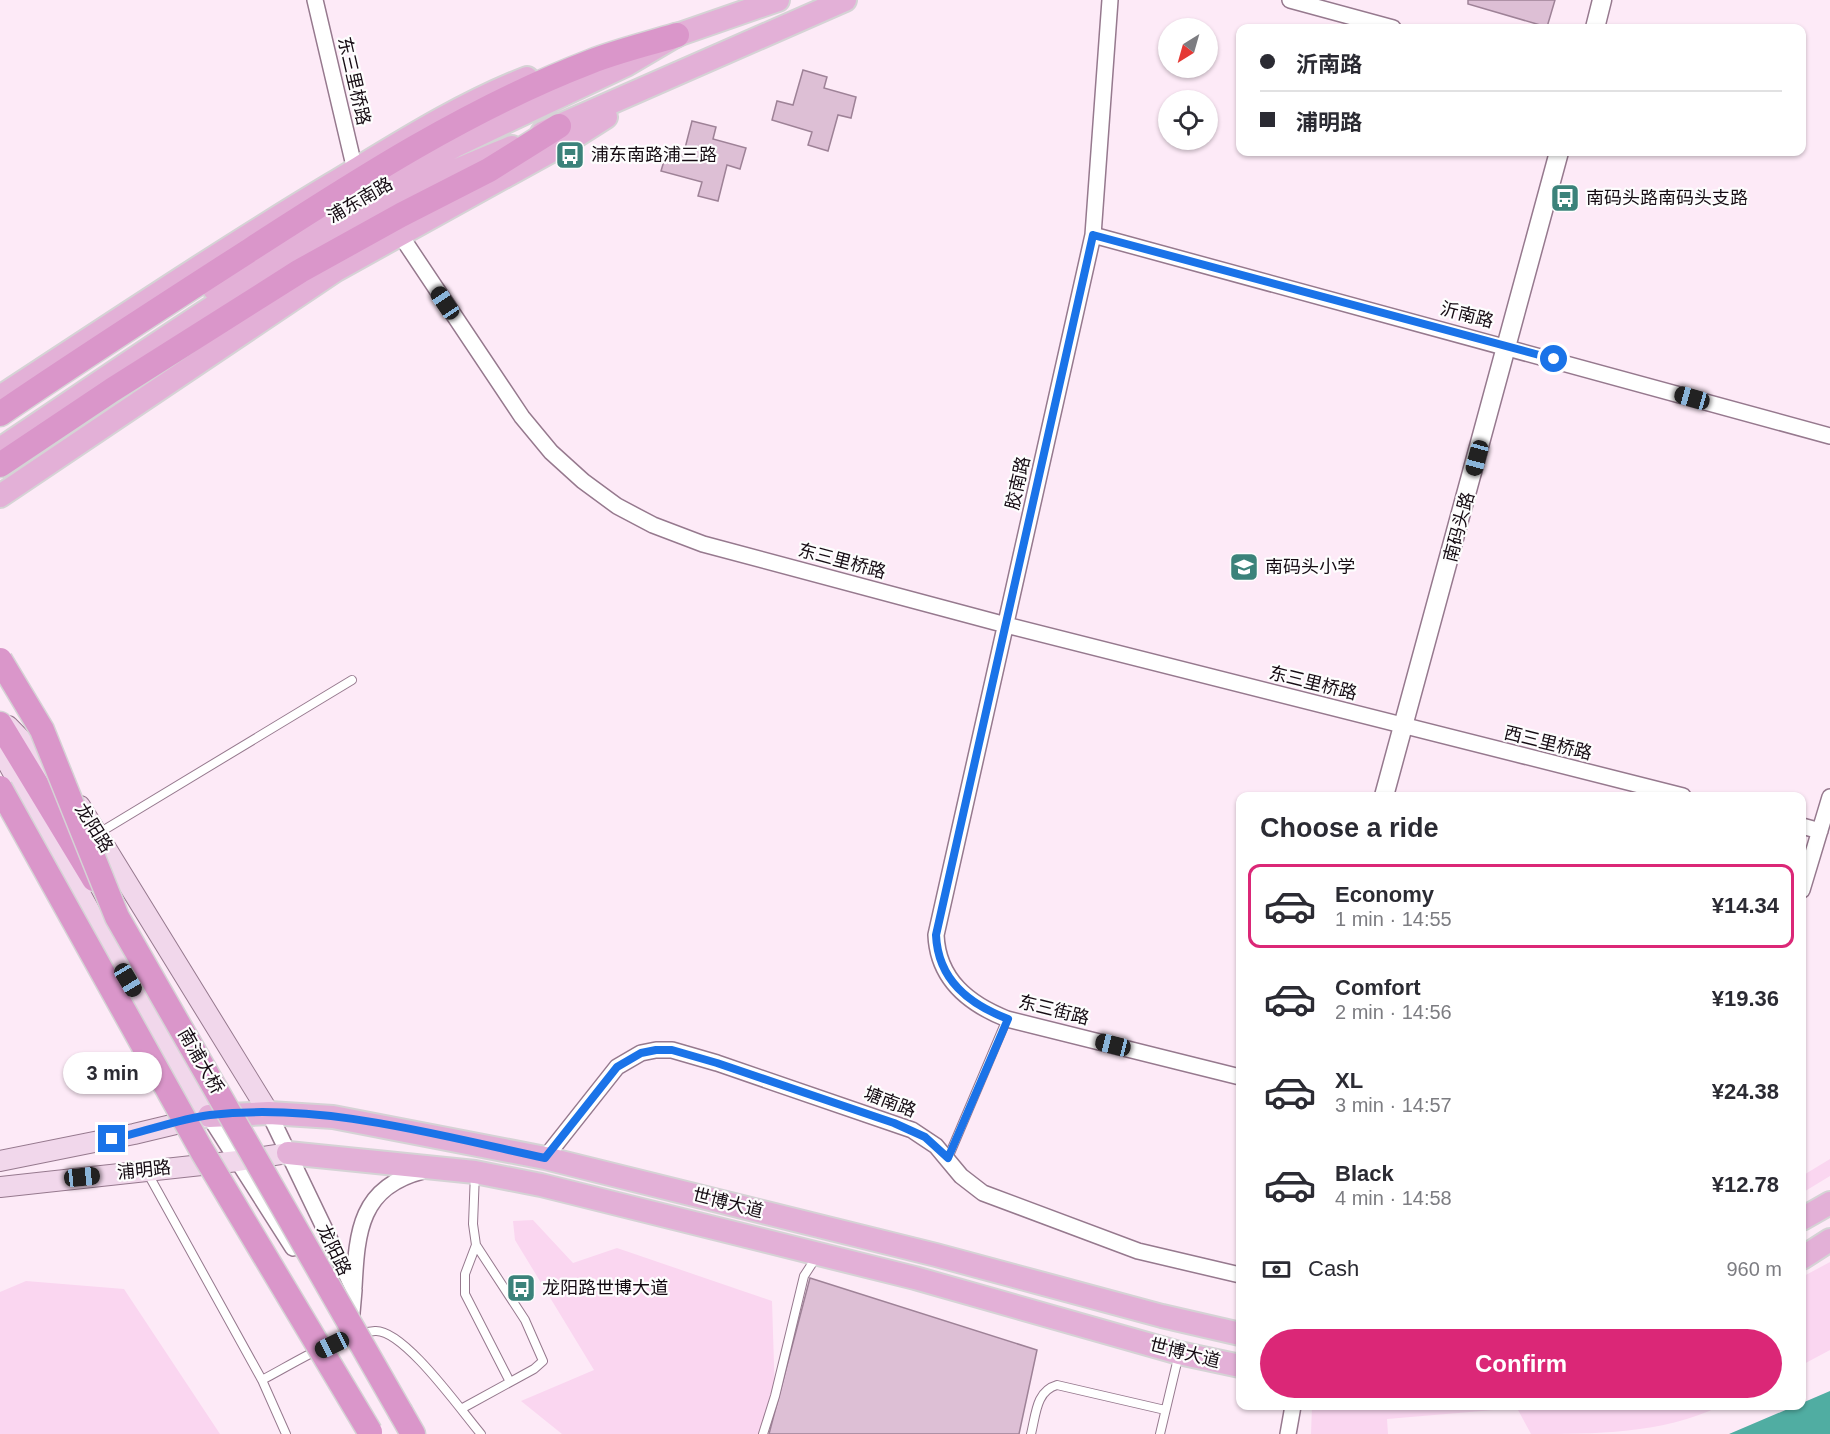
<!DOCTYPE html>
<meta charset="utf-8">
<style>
:root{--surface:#fff;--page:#f2f2f3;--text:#2b2b33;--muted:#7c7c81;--line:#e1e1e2;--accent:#db2777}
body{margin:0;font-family:Helvetica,"Noto Sans SC",sans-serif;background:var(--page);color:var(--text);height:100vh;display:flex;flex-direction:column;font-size:22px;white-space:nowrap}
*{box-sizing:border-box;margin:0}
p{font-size:20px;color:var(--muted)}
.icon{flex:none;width:33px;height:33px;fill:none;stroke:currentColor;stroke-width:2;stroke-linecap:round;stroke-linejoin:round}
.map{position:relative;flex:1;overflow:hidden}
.drawer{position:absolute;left:1236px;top:792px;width:570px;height:618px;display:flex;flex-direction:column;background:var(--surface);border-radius:12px;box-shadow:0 2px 4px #0004}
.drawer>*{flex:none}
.banner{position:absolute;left:1236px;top:24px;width:570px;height:132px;border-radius:12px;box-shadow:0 2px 4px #0004;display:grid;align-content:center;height:132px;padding:0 24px;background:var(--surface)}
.needle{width:39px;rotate:217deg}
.buttons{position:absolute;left:1158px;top:18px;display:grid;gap:12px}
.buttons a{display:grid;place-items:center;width:60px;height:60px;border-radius:50%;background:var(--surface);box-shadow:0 2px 4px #0004;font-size:30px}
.end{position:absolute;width:27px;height:27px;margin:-14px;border:8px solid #1a73e8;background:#fff;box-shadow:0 0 0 3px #fff}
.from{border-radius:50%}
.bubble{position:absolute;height:42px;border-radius:21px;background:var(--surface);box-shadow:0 2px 4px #0004;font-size:20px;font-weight:700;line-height:42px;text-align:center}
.car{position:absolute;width:18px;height:36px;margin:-18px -9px;border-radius:8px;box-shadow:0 0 4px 2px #0007;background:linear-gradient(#222 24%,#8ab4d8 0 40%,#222 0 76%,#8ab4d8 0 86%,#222 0)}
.banner b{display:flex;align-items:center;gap:21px;height:57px;font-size:22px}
.banner b+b{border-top:2px solid var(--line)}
.banner i{width:15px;height:15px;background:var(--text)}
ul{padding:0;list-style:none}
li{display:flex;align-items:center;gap:18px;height:84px;margin:0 12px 9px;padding:0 12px;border:3px solid transparent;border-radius:12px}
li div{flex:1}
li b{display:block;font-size:22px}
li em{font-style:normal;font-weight:700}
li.on{border-color:var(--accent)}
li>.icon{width:54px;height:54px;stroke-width:1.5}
h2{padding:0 24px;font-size:27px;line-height:72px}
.pay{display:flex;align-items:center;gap:15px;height:66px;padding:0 24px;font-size:22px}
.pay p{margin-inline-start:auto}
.action{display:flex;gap:12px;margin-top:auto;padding:12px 24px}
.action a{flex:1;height:69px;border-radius:36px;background:var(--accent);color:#fff;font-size:24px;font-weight:700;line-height:69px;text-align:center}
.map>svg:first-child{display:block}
.green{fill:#fad6f0}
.water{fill:#50ada2}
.building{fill:#ddbfd5;stroke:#9e8297;stroke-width:1.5}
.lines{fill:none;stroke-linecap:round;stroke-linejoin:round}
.service-casing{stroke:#96798e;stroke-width:10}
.minor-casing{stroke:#96798e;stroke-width:18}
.tertiary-casing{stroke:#96798e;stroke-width:21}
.secondary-casing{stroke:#96798e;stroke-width:22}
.primary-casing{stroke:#d5d3d5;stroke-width:26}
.trunk-casing{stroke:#d5d3d5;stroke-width:27}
.service{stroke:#fff;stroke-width:8}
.minor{stroke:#fff;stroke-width:15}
.tertiary{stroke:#fff;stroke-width:18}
.secondary{stroke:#f1d7eb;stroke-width:20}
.primary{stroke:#e3b0d7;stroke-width:22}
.trunk{stroke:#da96ca;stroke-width:24}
.trunk-bridge-casing{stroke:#d5d3d5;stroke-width:27;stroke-linecap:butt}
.trunk-bridge{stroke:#da96ca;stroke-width:24}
.route{stroke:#1a73e8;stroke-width:8}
.labels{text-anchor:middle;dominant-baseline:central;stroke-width:4.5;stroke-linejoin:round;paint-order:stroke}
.street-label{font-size:18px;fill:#150b13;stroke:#fdfdfd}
.poi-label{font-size:18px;fill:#150b13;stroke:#fdfdfd;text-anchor:start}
</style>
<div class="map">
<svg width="1830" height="1434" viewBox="0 0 1830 1434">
<rect width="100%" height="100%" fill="#fdeaf7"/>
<path class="green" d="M1830 1159V1176L1802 1193V1176Z
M533 1220 573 1263 617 1248 772 1301 775 1396 764 1434H562L521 1401 594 1370 515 1240 513 1221Z
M1830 1262V1350L1802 1365V1277Z
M26 1281 124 1289 220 1434H0V1292Z
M1312 1406H1720C1663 1434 1594 1434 1531 1434L1517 1408 1387 1419 1388 1434H1311Z"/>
<path class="water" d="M1830 1391V1434H1729L1795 1406H1802V1403Z"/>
<path class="building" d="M1468 0H1555L1547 27 1468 4Z
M803 70 827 77 824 88 856 97 851 118 838 115 828 151 808 145 812 132 772 120 777 101 793 105Z
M692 121 716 127 713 139 746 148 740 169 727 165 718 201 698 196 702 182 661 171 667 151 683 156Z
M810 1278 1037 1350 1019 1434H769Z"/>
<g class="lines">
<g class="service-casing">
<path id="service" d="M99 833 352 680
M948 1158 1007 1019
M147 1172 262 1380 286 1434
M476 1245 465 1274V1294L510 1382
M262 1380C293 1364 340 1333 375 1331 404 1329 462 1412 481 1434
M461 1409 534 1369 543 1361 525 1320 476 1245 473 1224 475 1173
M763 1434 775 1396 804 1276 817 1256
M1031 1434C1036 1414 1036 1391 1057 1385L1165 1410
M1160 1434 1179 1354"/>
</g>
<g class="minor-casing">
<path id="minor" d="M315 0 355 170
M1110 0 1093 235 936 935C938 980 969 1004 1007 1019L1240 1077
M1290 0 1393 28
M399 233 522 417 551 452 583 481 617 506 653 525 703 544 1006 625 1683 796
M1093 235 1830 436
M1802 826 1820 831
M1802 890 1830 797
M269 1113 354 1290 351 1324
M209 1116 293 1248
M545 1158 617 1067 641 1053 656 1050H672L717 1063 912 1130 936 1146 961 1176 983 1193 1138 1251 1240 1275
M354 1287C357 1231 360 1187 423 1171
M1288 1434 1293 1406"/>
</g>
<g class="tertiary-casing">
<path id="tertiary" d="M1595 28 1602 0
M1384 796 1559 152"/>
</g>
<g class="secondary-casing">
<path id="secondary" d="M8 726 59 778
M0 749 128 980 209 1116 134 1134 0 1161
M80 806 269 1113
M0 1187 238 1161 288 1153"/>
</g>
<g class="primary-casing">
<path id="primary" d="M542 133 845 0
M214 289 297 236 457 145 626 65 677 35 778 0
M0 397C110 325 219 252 332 184 395 146 458 105 527 78
M0 449C137 358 272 260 420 187 450 172 481 160 512 147
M0 496 336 270 562 145 606 117
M209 1116 269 1113 333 1117 545 1158 936 1255 1162 1316 1240 1334
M288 1153 475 1172 541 1185 915 1278 1179 1353 1240 1366
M1802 1219 1830 1203
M1802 1258 1830 1240"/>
</g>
<g class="trunk-casing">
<path id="trunk" d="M0 414C82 358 166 304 250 250 358 180 470 108 590 62 618 51 648 44 677 35
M0 465 112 390 300 271 401 215 489 170 559 126
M0 724 94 879
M401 1413 413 1434"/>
</g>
<use href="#service" class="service"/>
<use href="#minor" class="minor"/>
<use href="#tertiary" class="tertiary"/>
<use href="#secondary" class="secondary"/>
<use href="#primary" class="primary"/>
<use href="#trunk" class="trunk"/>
<g class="trunk-bridge-casing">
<path id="trunk-bridge" d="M0 660 42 730 117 917 401 1413
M0 788 202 1151 370 1432"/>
</g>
<use href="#trunk-bridge" class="trunk-bridge"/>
</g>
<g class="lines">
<path class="route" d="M112 1139C145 1132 178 1119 210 1115 322 1102 437 1135 545 1158L617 1067 641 1053 656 1050H672L717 1063 894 1123 925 1137 948 1158 1008 1019C969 1004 938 980 936 935L1093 235 1554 359"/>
</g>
<defs>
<g id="bus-square" transform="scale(1.5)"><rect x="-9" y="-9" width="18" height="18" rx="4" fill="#3b827a" stroke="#fdfdfd"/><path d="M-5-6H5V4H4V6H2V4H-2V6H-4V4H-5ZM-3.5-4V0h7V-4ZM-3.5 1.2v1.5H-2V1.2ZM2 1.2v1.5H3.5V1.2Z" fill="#fff"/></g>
<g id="school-square" transform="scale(1.5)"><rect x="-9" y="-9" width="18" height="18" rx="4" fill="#3b827a" stroke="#fdfdfd"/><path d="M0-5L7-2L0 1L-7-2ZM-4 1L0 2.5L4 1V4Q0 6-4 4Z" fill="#fff"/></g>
</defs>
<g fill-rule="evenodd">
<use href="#bus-square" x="570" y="155"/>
<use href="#bus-square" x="1565" y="198"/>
<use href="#school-square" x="1244" y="567"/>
<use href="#bus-square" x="521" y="1288"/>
</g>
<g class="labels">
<g class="street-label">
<text transform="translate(354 81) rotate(77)">东三里桥路</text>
<text transform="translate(360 200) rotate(-30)">浦东南路</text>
<text transform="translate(1467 315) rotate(15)">沂南路</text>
<text transform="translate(1018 483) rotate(-77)">胶南路</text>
<text transform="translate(1459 527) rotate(-75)">南码头路</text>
<text transform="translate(842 561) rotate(15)">东三里桥路</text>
<text transform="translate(1313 683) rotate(14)">东三里桥路</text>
<text transform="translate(1548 743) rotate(14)">西三里桥路</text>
<text transform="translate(94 828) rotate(58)">龙阳路</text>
<text transform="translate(1054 1010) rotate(14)">东三街路</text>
<text transform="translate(201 1061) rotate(60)">南浦大桥</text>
<text transform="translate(890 1102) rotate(21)">塘南路</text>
<text transform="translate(144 1170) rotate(-6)">浦明路</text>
<text transform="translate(728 1203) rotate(14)">世博大道</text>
<text transform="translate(334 1250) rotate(64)">龙阳路</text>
<text transform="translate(1185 1353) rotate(14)">世博大道</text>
</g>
<g class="poi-label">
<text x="591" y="155">浦东南路浦三路</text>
<text x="1586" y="198">南码头路南码头支路</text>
<text x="1265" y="567">南码头小学</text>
<text x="542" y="1288">龙阳路世博大道</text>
</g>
</g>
</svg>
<div class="buttons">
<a><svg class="needle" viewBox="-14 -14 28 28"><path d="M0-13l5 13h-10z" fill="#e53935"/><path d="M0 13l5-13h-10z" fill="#7c7c81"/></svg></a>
<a><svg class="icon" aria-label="locate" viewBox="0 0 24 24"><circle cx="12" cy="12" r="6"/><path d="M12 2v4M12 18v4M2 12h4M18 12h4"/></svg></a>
</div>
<i class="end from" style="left:1554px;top:359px"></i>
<i class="end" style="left:112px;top:1139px"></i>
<div class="bubble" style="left:63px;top:1052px;width:99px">3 min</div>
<i class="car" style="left:445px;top:303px;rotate:326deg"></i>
<i class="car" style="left:1692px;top:398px;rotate:286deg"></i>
<i class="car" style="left:1477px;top:458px;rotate:195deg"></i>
<i class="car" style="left:128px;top:980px;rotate:149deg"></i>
<i class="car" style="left:1113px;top:1045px;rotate:284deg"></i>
<i class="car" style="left:82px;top:1177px;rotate:84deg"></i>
<i class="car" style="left:332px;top:1345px;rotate:244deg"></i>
<div class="banner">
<b><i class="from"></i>沂南路</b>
<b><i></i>浦明路</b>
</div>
<section class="drawer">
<h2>Choose a ride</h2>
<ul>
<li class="on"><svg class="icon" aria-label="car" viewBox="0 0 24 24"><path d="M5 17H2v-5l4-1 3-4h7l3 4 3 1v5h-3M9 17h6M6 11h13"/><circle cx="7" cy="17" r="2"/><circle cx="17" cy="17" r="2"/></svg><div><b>Economy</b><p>1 min · 14:55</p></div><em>¥14.34</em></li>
<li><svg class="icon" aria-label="car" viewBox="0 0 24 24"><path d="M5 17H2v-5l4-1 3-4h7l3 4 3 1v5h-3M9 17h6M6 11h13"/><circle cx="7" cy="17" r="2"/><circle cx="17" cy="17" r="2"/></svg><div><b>Comfort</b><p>2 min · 14:56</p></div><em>¥19.36</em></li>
<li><svg class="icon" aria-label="car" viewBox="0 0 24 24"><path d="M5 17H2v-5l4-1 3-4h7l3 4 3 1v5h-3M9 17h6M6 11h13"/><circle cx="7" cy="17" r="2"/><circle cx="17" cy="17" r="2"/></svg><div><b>XL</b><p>3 min · 14:57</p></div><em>¥24.38</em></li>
<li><svg class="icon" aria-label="car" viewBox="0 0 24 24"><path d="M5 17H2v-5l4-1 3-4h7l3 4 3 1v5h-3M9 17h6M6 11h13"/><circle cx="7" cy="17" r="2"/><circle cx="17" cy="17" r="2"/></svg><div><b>Black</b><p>4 min · 14:58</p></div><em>¥12.78</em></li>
</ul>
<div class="pay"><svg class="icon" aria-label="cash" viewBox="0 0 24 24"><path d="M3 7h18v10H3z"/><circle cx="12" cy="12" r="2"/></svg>Cash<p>960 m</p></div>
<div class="action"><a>Confirm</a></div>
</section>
</div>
